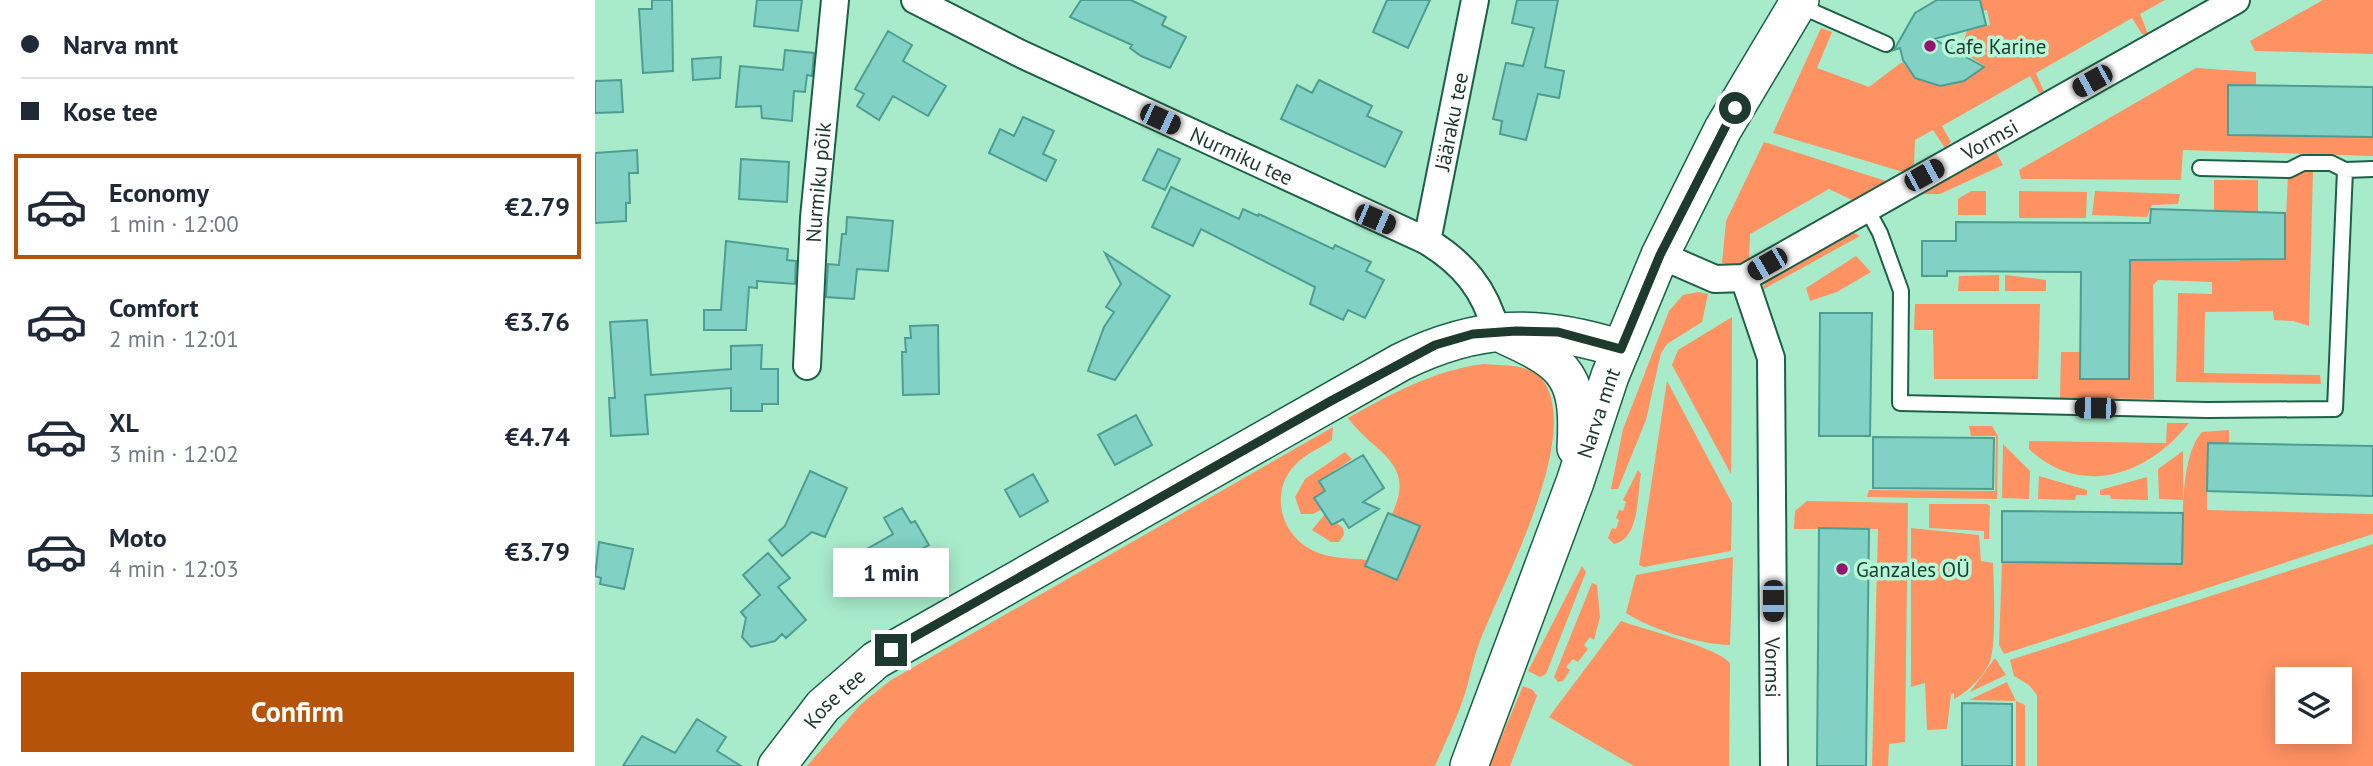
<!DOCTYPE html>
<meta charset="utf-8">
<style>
:root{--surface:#fff;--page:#f6f6f7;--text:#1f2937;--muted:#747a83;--line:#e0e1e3;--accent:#b45309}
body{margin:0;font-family:"PT Sans",sans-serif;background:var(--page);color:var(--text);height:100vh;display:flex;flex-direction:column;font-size:26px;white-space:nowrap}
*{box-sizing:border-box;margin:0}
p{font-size:23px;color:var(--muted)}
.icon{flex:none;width:38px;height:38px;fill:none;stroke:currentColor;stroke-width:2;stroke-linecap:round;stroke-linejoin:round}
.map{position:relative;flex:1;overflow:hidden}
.panel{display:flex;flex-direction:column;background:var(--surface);width:595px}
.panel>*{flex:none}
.top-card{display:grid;align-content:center;height:154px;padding:0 21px;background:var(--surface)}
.fabs{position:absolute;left:1680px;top:667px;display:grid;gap:14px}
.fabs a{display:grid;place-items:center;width:77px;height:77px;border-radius:0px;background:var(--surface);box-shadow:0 4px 18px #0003;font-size:35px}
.end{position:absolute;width:32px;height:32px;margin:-16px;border:9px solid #1e392d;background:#fff;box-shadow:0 0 0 4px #fff}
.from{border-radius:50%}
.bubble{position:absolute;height:49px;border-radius:0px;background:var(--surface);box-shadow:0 4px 18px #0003;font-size:23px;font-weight:800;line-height:49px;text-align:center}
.car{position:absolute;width:21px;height:42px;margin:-21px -10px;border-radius:9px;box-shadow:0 0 5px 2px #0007;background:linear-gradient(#222 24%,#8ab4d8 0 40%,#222 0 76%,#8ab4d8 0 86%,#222 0)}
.top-card b{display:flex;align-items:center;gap:24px;height:66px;font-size:26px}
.top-card b+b{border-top:2px solid var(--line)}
.top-card i{width:18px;height:18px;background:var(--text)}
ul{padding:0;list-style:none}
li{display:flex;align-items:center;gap:21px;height:105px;margin:0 14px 10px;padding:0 7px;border:4px solid transparent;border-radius:0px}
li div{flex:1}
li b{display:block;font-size:26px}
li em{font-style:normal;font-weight:800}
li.current{border-color:var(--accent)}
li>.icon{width:63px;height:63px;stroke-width:1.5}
.primary-button{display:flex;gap:14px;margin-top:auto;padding:14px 21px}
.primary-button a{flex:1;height:80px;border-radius:0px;background:var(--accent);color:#fff;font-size:28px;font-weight:800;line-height:80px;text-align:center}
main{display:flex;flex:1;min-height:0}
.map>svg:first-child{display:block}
.green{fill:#fe9263;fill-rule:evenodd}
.building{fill:#81d1c4;stroke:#4d9d92;stroke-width:2}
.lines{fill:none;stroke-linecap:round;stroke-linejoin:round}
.service-casing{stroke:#1c6046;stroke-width:18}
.minor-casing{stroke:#1c6046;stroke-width:30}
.secondary-casing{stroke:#1c6046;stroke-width:40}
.service{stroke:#fff;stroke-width:14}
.minor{stroke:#fff;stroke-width:26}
.secondary{stroke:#fff;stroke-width:37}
.route{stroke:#1e392d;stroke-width:9}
.poi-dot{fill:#94156f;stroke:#b5f9d8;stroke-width:2.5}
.labels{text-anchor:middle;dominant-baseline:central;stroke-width:7;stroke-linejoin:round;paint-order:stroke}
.poi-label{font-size:21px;fill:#1e392d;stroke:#b5f9d8;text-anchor:start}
.street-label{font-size:21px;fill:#1e392d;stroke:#b5f9d8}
</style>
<main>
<section class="panel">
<div class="top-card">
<b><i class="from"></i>Narva mnt</b>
<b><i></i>Kose tee</b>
</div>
<ul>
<li class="current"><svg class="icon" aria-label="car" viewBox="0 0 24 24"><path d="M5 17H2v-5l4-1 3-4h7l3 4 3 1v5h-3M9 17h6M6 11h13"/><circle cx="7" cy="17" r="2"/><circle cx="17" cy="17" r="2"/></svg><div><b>Economy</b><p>1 min · 12:00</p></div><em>€2.79</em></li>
<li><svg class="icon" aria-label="car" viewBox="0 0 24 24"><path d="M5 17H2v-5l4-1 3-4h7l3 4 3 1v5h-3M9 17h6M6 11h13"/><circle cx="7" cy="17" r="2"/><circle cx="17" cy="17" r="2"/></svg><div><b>Comfort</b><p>2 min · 12:01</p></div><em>€3.76</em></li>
<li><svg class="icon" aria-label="car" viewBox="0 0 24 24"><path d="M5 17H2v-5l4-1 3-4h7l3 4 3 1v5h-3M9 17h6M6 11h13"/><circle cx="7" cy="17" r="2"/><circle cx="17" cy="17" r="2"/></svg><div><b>XL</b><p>3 min · 12:02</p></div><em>€4.74</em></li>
<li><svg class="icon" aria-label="car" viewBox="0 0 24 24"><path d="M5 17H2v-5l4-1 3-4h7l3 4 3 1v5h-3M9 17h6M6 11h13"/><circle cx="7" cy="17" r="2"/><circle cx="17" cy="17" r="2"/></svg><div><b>Moto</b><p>4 min · 12:03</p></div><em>€3.79</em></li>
</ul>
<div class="primary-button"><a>Confirm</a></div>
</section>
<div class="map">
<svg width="1778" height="766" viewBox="0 0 1778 766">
<rect width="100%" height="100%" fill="#a8ebcb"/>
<path class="green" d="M1376 0H1570L1545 14 1553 34H1547L1537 18 1441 73 1449 92 1444 93 1435 76 1347 126 1356 142 1350 148 1338 130 1320 140 1319 164 1308 172 1178 133 1226 28 1237 32 1222 68 1274 87 1307 62C1336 95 1356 91 1389 66L1366 50 1372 31 1395 25 1392 10 1380 12Z
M1728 0H1778V54L1660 51 1655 41Z
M1601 68 1661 72V85H1633L1778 137V156L1588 150 1586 180 1426 179 1424 170Z
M1169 142 1294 182 1259 201 1234 189 1155 234 1154 259 1140 266 1127 263 1131 221Z
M1399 148 1408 165 1345 194H1320Z
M1718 170 1714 326 1698 321 1679 320 1678 311 1610 312 1609 373 1725 375 1726 384 1581 382 1583 293 1617 294V282L1563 280 1558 285 1559 399 1465 398 1466 352H1485V379H1534L1535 247H1555V261H1645V212L1619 211V180H1663V259H1689L1693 176Z
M1376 191H1391V215H1363V199Z
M1424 191 1492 192 1491 218H1424Z
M1500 191 1585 194 1583 204 1557 205 1552 217 1497 215Z
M1254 230 1265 236 1167 290 1174 276Z
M1261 256 1276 272 1242 292 1215 301 1211 288Z
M1404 275V291H1363L1364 276Z
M1410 275 1451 280V291H1410Z
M1103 292 1113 294 1107 322 1072 344 1066 353 1051 420 1023 489H1016L1028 429 1074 311 1088 295Z
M1320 304H1445L1443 379H1339L1338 330H1319Z
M1137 317V329L1136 474 1077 365 1083 350Z
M889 364C911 366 939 363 951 385 983 444 908 582 885 641 879 657 876 672 872 687 864 714 851 741 840 766H212L266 704 296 680 738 427 737 440C726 448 710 454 701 464 672 493 687 540 724 553 739 559 756 558 772 560L770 566 802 580 825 527 797 514C822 461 779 454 753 418 796 394 839 370 889 364Z
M1072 381 1137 503 1136 551 1049 567 1044 565Z
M1572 423H1594C1554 474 1487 499 1434 449V441L1571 443Z
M1374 426H1397L1403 436 1402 499 1272 497 1274 490 1400 491 1401 436H1376Z
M1634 430V443H1613L1612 510 1778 514V534L1409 654 1404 645 1407 562 1587 564C1588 529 1584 457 1607 432Z
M1408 444 1435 471 1434 499 1407 498Z
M1588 451V500L1564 499 1563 469Z
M750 452 757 459 724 481 730 491 720 498 727 509 718 514H706L700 497 710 479Z
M1043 470 1046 474C1042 495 1045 539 1019 544L1013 538 1017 528 1021 529 1024 520 1021 518 1024 510 1028 511 1031 502 1028 500Z
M1444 476 1492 490V495H1481L1480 500 1443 499Z
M1552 477 1553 500 1516 499 1515 495H1505V490Z
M1212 501 1313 503 1310 742 1294 744 1293 766H1277L1283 529H1199L1200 511Z
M1334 504H1392L1395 506 1394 539H1389V531L1334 528Z
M730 514 748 528 749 535 744 542H736L717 530Z
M1316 528 1384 535 1386 561 1398 563C1399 584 1401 639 1396 658 1392 673 1373 692 1359 699V693L1356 694 1352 729 1332 730 1330 683 1316 687Z
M1778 544V766H1442V695L1434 685 1419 676 1415 660ZM1692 679H1745V732H1692Z
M1138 557 1135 645C1102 644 1058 630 1031 613L1041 575Z
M987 566 991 572 951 674 945 677 933 671Z
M997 583 1002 585 1005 617 999 640 995 637 989 645 993 649 983 662 978 659 971 667 975 670 968 681 963 682 959 677Z
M1026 621C1050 630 1122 647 1135 663L1134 766H1039L954 717Z
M1400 658 1411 675 1375 692Z
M1412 682 1421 701 1430 705V766H1421V701L1374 700Z
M928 686 938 690 942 696 915 766H894Z"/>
<path class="building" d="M57 0H77L78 71 48 73 44 9H57Z
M162 0H207L203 31 159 26Z
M486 0H536L571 17 567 25 591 37 575 68 546 56 535 48 537 45 475 17Z
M792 0H835L813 48 778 32Z
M922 0H963L950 67 969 71 964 98 943 94 931 140 905 134 907 121 898 119 911 63 928 66 939 28 917 23Z
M1342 0H1385L1391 25 1339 39 1389 67 1369 81 1345 86 1320 78 1308 60 1305 48 1299 50 1320 13Z
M293 31 317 45 308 61 351 86 333 116 298 96 284 120 262 106 269 94 260 89Z
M190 50 219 53 217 76 212 75 210 92 199 91 197 121 167 118 166 106 141 107 145 66 188 70Z
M126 57 125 78 98 80 97 59Z
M26 80 28 112 0 113V81Z
M724 80 777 106 772 116 807 132 790 167 686 119 702 85 717 93Z
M1633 85 1778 87V137L1633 135Z
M428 117 459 131 448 154 461 160 451 181 394 153 405 129 419 136Z
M563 149 585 159 570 190 548 180Z
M42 150 43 173H34L35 203H31V221L0 223V153Z
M146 159 194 162 192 202 144 199Z
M576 187 644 219 648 209 663 216 664 214 738 249 740 245 776 262 771 271 789 280 770 318 753 310 748 320 715 304 720 287 606 229 598 246 557 227Z
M1556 209 1690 213V259L1535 260 1534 379H1485L1486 272 1352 271V276H1327V241H1361V222L1555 223Z
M252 217 298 221 293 271 262 269 259 299 231 297 233 264 244 265 247 234H251Z
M131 241 193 249 192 260 201 261 200 284 162 281V288L154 287 151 330H109V310H126Z
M510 253 575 296 520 380 493 371 509 327 519 312 511 307 526 284Z
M1225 313H1277L1275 436H1224Z
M52 320 56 375 136 369V346L167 345 166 369H183V404H167V411H136V388L50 395 53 434 16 436 14 398H20L15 322Z
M343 325 344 394 308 395 307 352H311L310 338H316L315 326Z
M541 415 557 445 520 465 503 435Z
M1278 437 1399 438 1398 489 1278 488Z
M1613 443 1778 446V496L1612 491Z
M768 455 789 488 768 502 784 509 754 528 748 519 737 525 719 498 730 491 724 481Z
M215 471 252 488 230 537 217 532 187 556 174 540 190 526Z
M438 474 453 501 425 517 410 490Z
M307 508 316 523 320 521 334 545 309 559 313 566 281 585 263 554 298 534 289 518Z
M1407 511 1588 513 1587 564 1407 562Z
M793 513 825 526 802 580 770 566Z
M1224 528 1274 529 1271 766H1222Z
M4 542 38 549 29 589 5 584 6 578 0 576Z
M173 553 195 578 183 587 211 620 191 638 187 634 180 641 156 647 147 637 151 618 146 612 165 595 148 575Z
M1367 703 1417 704V766H1367Z
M102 719 131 737 122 751 146 766H28L47 736 80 753Z"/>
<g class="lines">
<g class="service-casing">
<path id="service" d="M1203 5 1291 44
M1605 168 1694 170 1708 163H1736L1750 170
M1272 209 1285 233 1306 291 1305 403 1612 410 1740 409 1750 170 1778 169"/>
</g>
<g class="minor-casing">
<g id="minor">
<path id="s1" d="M320 0 424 53 832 241C868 263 890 289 901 331"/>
<path id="s2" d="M832 241 880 0"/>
<path id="s3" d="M1065 255 1120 279 1149 278 1641 0"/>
<path id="s4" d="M1149 278 1176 358 1179 766"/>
<path id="s5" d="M212 366 219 218 240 0"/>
</g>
</g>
<g class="secondary-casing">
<g id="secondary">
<path d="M911 336C974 364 985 379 981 448"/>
<path id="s6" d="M182 766 228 706 281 660 806 362C883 324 944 323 1026 349"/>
<path id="s7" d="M874 766 980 482 1015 376 1065 255 1128 129 1205 0"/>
</g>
</g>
<use href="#service" class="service"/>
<use href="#minor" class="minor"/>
<use href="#secondary" class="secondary"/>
</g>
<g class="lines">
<path class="route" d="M296 650 734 402 840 345 878 334 921 331 963 332 1026 349 1065 255 1140 108"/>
</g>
<g class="poi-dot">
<circle cx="1335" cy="46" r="7"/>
<circle cx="1247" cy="569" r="7"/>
</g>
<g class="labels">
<g class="poi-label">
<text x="1349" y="46">Cafe Karine</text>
<text x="1261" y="569">Ganzales OÜ</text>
</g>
<g class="street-label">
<text stroke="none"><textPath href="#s2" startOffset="122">Jääraku tee</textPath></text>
<text stroke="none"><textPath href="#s3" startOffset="371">Vormsi</textPath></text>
<text stroke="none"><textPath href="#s1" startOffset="362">Nurmiku tee</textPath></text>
<text stroke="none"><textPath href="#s5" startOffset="184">Nurmiku põik</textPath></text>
<text stroke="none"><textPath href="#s7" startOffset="376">Narva mnt</textPath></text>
<text stroke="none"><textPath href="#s4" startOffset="394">Vormsi</textPath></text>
<text stroke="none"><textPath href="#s6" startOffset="89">Kose tee</textPath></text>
</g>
</g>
</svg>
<div class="fabs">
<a><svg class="icon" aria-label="layers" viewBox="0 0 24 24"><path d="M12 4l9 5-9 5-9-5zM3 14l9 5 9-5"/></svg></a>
</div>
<i class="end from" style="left:1140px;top:108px"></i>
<i class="end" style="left:296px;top:650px"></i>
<div class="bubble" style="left:238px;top:548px;width:116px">1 min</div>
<i class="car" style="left:1497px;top:81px;rotate:241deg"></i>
<i class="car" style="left:565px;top:119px;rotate:115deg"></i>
<i class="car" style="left:1329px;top:175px;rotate:61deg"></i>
<i class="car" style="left:780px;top:219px;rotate:113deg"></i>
<i class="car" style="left:1172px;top:264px;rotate:240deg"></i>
<i class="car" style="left:1500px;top:408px;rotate:271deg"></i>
<i class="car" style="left:1178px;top:601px;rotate:180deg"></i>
</div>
</main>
